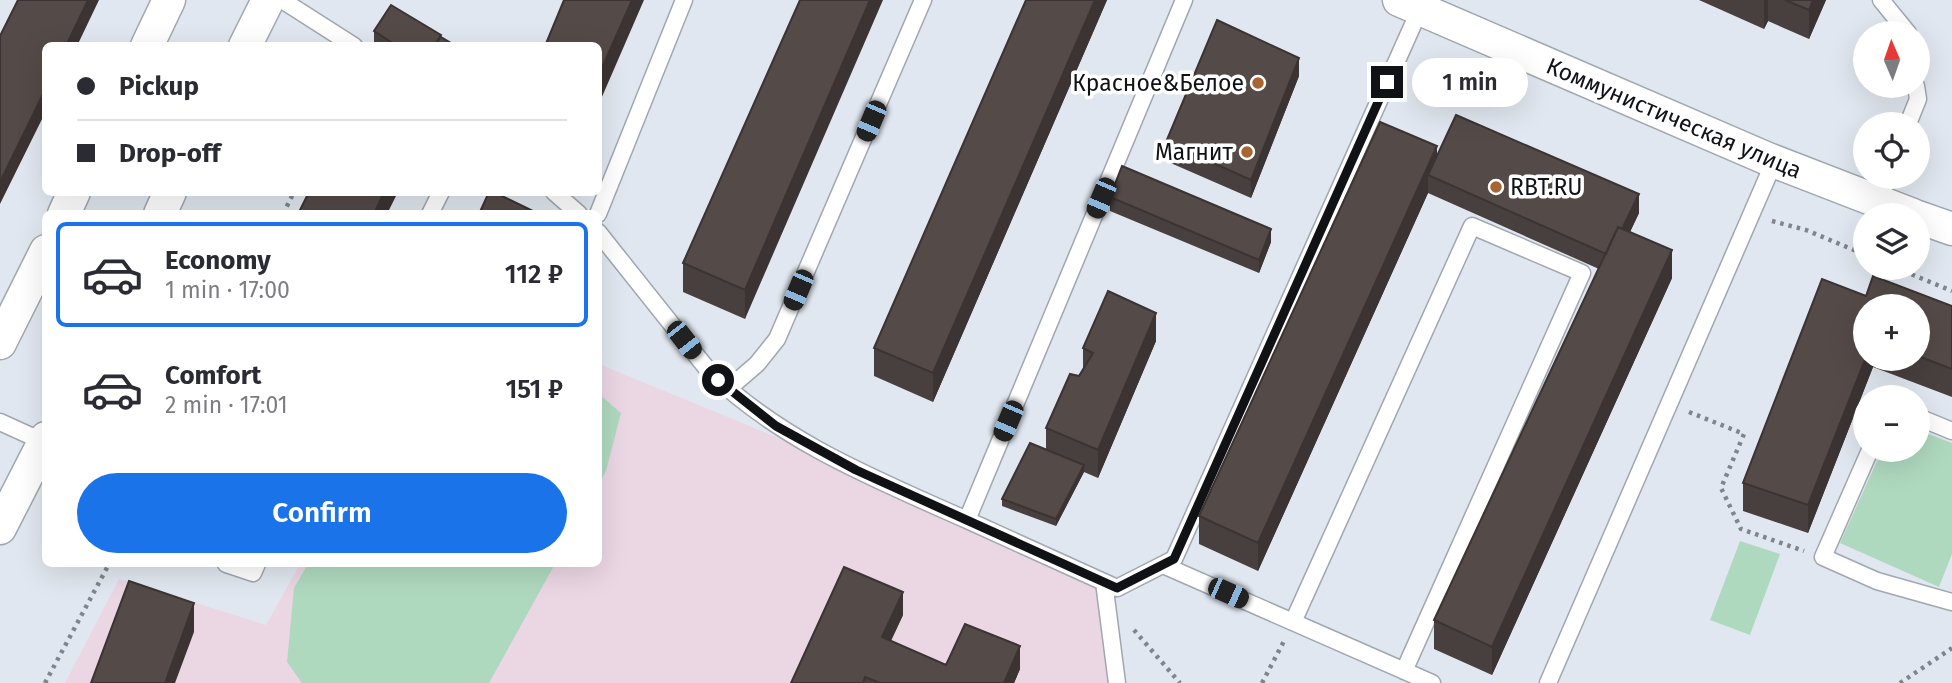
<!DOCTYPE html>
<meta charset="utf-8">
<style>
:root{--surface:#fff;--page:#f2f2f3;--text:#2b2b33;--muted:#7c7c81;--line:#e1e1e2;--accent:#1a73e8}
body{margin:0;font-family:"Fira Sans",sans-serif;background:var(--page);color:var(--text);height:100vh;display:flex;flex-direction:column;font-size:26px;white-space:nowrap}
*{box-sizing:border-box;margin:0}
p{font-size:23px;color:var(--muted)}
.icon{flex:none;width:38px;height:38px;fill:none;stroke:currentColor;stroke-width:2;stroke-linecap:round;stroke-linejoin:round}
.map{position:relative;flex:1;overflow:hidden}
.panel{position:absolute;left:42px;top:210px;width:560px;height:357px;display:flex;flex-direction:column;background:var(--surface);border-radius:10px;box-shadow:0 7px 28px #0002}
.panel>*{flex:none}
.hud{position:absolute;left:42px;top:42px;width:560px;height:154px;border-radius:10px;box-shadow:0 7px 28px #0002;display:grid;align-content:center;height:154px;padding:0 35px;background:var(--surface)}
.needle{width:46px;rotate:358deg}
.fabs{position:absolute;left:1853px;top:21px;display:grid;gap:14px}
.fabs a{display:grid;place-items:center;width:77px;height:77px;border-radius:50%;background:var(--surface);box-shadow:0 7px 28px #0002;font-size:35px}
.end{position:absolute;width:32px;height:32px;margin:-16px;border:9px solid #101215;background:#fff;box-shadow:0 0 0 4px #fff}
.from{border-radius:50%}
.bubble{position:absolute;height:49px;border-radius:24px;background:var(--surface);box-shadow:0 7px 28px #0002;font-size:23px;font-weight:600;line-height:49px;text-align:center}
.car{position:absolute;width:21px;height:42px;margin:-21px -10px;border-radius:9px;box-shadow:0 0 5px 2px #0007;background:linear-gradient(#222 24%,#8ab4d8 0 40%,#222 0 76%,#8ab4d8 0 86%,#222 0)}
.hud b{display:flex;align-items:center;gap:24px;height:66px;font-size:26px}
.hud b+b{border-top:2px solid var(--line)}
.hud i{width:18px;height:18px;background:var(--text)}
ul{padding:12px 0 0;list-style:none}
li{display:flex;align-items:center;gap:21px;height:105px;margin:0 14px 10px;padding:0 21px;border:4px solid transparent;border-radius:10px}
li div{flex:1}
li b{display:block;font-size:26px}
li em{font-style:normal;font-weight:600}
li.current{border-color:var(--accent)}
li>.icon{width:63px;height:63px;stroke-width:1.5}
.button{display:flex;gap:14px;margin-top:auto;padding:14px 35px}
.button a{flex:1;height:80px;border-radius:42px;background:var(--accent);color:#fff;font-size:28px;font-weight:600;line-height:80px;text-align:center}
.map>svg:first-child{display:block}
.education{fill:#ebd6e4}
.green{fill:#afd9bf}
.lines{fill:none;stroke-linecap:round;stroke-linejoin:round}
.lane-casing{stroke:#a1a7af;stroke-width:19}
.street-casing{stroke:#a1a7af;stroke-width:35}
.path{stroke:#80858b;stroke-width:4.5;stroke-dasharray:3.5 5;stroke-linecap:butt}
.lane{stroke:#fff;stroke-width:16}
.street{stroke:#fff;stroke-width:32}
.wall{fill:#48403e;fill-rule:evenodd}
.shaded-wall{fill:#3b3432}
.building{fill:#544a48;stroke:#3b3432;stroke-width:2}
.route{stroke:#101215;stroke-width:9}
.poi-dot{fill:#a86533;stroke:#fff;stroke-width:2.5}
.labels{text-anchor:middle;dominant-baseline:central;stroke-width:7;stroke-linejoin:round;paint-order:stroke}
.poi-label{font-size:23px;fill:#101215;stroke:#fff;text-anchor:end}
.street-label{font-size:23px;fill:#101215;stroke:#fff}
</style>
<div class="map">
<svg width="1952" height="683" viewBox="0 0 1952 683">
<rect width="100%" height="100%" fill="#e1e7f0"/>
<path class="education" d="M599 364 856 470 1096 578 1108 683H65L119 579 266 625 300 564H598Z"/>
<path class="green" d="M599 394 621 413 606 471 599 484Z
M1918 430 1952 443V554L1939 587 1840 543 1882 450H1918Z
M1740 541 1780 554 1750 635 1710 620Z
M308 564H555L489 683H302L287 662 294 588Z"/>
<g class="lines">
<g class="lane-casing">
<path id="lane" d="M282 0 354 46
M1881 0 1908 33
M1908 124 1918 99 1916 86
M554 192 579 214
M1878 203 1888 177
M430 214 441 192
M598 214 684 0
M598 232 708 370C780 441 875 479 967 520L1184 0
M728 389 757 364 777 339 923 0
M1918 417 1952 431
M0 422 44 442
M1870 450 1823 557 1877 581 1952 602
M967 520 1117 588 1174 559 1420 9
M226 564 253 573 257 564
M1163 565 1432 683
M1104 582 1117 683
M1293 622 1472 226 1582 273 1404 671
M1548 683 1774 162"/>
</g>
<g class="street-casing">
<path id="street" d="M1399 0 1768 159 1913 215
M147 46 169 0
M245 46 268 0
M64 214 74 192
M160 214 170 192
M1918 217 1952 229
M0 343 46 251
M0 528 46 438"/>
</g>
<path class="path" d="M283 214 294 192
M1772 221 1806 230 1866 255
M1896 268 1952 291
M1689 412 1744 434 1721 488 1741 529 1804 551
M1134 630 1180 683
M45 683 109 564
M1262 683 1284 641
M1900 683 1952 648"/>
<use href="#lane" class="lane"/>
<use href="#street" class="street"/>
</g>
<path class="wall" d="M800 0 745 319 683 292V263Z
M1026 0H1107L933 402 874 376V348Z
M1699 0H1826L1809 39 1768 21 1764 29Z
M374 31 441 37 456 46H375L374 44Z
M1299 76 1251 198 1166 161V142Z
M1437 156 1639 213 1630 232 1672 278 1492 675 1434 649V620L1599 269 1428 193 1258 571 1199 544V516Z
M1110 197 1271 242 1259 273 1110 211Z
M1866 296 1952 306V397L1873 367 1808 533 1743 511V483ZM1866 306H1918V359H1866Z
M1156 341 1098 478 1084 472 1056 526 1002 506V499L1046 449V428L1083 370V348Z
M903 615 891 641 946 665 1020 669 1014 683H791Z"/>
<path class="shaded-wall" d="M88 0H99L77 46H66Z
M632 0H644L598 106V77Z
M870 0H883L745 319V290Z
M1095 0H1107L933 402V373Z
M1764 0H1768V21L1764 29Z
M1813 0H1826L1809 39V10Z
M1299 58V76L1251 198V180Z
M46 88V111L0 204V182Z
M1437 146V174L1428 175V193L1258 571V543Z
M384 192H398L387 214H374Z
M1639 194V213L1610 274V255Z
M1271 229V242L1259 273V260Z
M1672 250V278L1492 675V647Z
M1156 313V341L1098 478V450Z
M1866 357V359H1873V367L1808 533V505Z
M1084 465V472L1056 526V519Z
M903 592V615L882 659V637Z
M194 603V632L175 683H165Z
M1020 646V669L1014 683H1004Z"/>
<path class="building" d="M18 0H88L66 46H46V88L0 182V36Z
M564 0H632L598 77V46H545Z
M800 0H870L745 290 683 263Z
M1026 0H1095L933 373 874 348Z
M1785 0H1813L1809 10Z
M391 5 441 35 434 46H397L374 31Z
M1217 20 1299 58 1251 180 1166 142Z
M441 37 456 46H434Z
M1456 115 1639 194 1622 229 1618 227 1606 254 1428 175Z
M1380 122 1437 146 1258 543 1199 516Z
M1122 166 1271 229 1259 260 1110 197Z
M309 192H384L374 214H298Z
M489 192H494L539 214H479Z
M1618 227 1672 250 1492 647 1434 620Z
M1873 276 1952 306V369L1918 356V306H1866V357L1808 505 1743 483 1822 279 1866 296Z
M1108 291 1156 313 1098 450 1046 428 1070 374 1079 376 1093 353 1083 348Z
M1030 443 1084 465 1056 519 1002 499Z
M844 567 903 592 882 637 946 665 965 624 1020 646 1004 683H880L865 677 863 683H791Z
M129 581 194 603 165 683H91Z"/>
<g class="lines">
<path class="route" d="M718 380 776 426 856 470 1117 588 1174 559 1387 82"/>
</g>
<g class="poi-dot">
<circle cx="1258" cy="83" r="7"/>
<circle cx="1247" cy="152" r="7"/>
<circle cx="1496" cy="187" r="7"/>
</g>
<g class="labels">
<g class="poi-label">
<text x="1244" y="83">Красное&amp;Белое</text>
<text x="1233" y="152">Магнит</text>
<text x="1510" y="187" text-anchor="start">RBT.RU</text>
</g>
<g class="street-label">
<text transform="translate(1674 118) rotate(23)">Коммунистическая улица</text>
</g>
</g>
</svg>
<div class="fabs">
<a><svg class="needle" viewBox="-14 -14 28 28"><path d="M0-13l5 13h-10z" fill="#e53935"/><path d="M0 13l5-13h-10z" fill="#7c7c81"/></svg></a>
<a><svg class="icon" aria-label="locate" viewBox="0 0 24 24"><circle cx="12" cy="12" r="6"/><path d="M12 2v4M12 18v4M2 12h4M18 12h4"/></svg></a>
<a><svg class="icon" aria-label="layers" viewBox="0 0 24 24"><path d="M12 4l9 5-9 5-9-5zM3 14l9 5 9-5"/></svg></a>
<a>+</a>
<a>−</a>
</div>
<i class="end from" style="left:718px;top:380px"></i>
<i class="end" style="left:1387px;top:82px"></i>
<div class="bubble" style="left:1412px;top:58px;width:116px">1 min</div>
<i class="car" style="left:871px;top:121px;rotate:203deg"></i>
<i class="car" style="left:1101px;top:198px;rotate:203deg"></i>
<i class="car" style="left:798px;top:290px;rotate:203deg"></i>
<i class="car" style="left:684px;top:340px;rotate:142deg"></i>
<i class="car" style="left:1008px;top:421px;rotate:203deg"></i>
<i class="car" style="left:1228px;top:593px;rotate:114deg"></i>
<div class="hud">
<b><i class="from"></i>Pickup</b>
<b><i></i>Drop-off</b>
</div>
<section class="panel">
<ul>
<li class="current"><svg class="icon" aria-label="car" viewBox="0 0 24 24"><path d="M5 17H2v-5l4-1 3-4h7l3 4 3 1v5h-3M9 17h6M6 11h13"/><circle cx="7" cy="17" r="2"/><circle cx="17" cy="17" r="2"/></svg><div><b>Economy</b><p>1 min · 17:00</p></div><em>112 ₽</em></li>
<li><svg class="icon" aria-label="car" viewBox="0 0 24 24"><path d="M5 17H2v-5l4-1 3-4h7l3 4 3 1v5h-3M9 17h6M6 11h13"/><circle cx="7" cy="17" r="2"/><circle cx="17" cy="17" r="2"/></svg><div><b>Comfort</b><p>2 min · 17:01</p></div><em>151 ₽</em></li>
</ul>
<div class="button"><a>Confirm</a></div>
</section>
</div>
